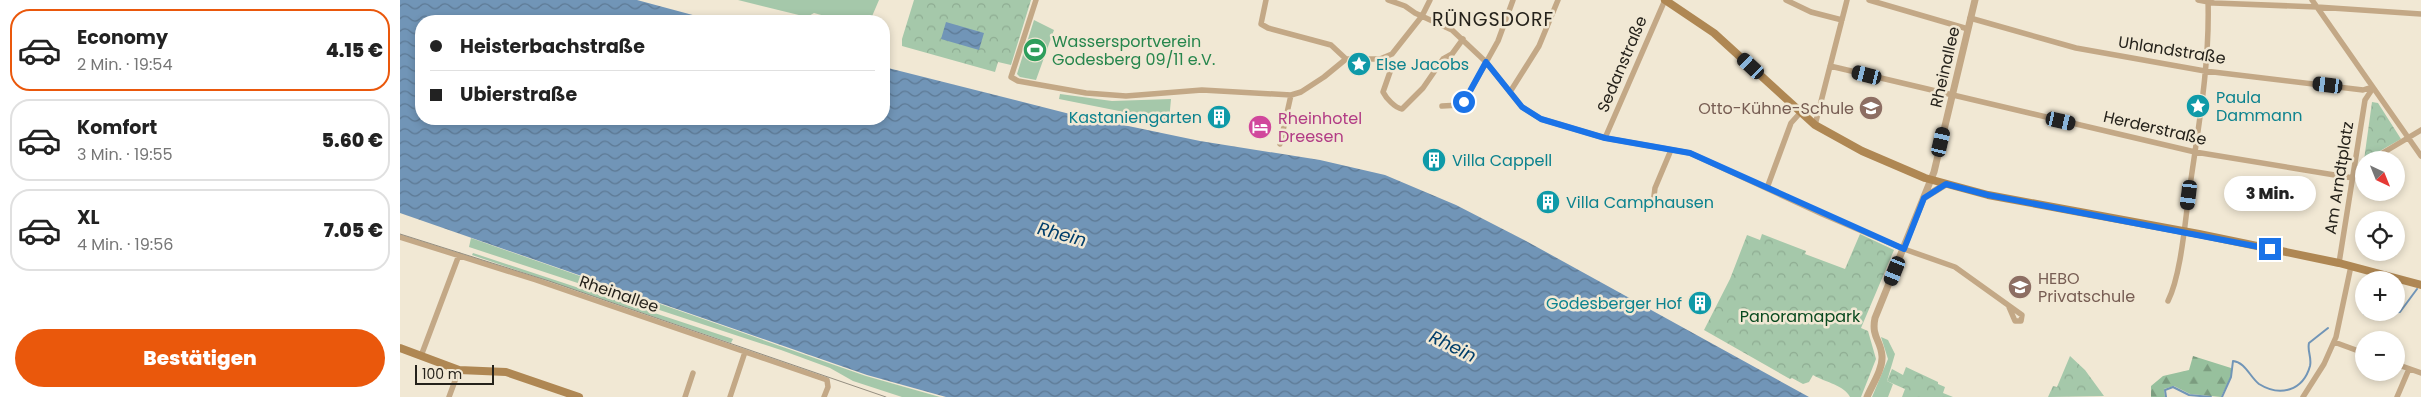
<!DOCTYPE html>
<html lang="de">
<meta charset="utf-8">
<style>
:root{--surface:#fff;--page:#f6f6f6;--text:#222;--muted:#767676;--line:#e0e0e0;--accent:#ea580c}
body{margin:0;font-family:Poppins,sans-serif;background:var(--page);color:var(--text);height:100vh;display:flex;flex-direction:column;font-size:19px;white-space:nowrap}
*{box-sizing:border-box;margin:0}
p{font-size:16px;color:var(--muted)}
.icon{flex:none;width:28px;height:28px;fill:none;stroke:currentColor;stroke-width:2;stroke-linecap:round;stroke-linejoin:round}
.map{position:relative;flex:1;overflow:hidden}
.side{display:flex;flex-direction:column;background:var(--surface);width:400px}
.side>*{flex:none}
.guide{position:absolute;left:15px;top:15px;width:475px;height:110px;border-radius:20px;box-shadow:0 2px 8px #0003;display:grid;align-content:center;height:110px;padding:0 15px;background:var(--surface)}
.needle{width:32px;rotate:137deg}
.fabs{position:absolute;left:1955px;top:151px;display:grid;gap:10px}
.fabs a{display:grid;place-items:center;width:50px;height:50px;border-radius:50%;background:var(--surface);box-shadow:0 2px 8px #0003;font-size:25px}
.scale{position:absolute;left:15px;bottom:12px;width:79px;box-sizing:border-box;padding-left:5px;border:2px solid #25221b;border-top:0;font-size:14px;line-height:18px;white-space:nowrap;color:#25221b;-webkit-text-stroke:4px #f1e8d4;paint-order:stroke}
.end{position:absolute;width:22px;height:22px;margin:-11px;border:6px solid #1a73e8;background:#fff;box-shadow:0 0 0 2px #fff}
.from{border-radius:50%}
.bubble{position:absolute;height:35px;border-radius:18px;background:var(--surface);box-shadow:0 2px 8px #0003;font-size:16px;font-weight:800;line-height:35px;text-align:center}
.car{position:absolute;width:15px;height:30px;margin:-15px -8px;border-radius:6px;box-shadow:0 0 4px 1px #0007;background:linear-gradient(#222 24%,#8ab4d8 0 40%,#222 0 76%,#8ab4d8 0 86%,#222 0)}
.guide b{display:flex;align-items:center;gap:18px;height:48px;font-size:19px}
.guide b+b{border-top:1px solid var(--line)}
.guide i{width:12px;height:12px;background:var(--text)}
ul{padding:9px 0 0;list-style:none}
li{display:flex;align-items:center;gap:15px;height:82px;margin:0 10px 8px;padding:0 5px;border:2px solid var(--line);border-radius:20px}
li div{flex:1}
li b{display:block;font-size:19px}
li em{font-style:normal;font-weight:800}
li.current{border-color:var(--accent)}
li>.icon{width:45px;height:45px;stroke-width:1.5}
.button{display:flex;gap:10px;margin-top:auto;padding:10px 15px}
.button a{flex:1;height:58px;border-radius:30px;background:var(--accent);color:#fff;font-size:20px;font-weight:800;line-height:58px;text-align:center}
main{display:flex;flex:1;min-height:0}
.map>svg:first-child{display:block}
.grass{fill:#a5c8aa}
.forest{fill:url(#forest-firs)}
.park{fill:url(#park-crowns)}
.water{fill:url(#water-waves)}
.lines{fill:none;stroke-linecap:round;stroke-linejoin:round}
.stream{stroke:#7195b7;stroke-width:2}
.minor{stroke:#c3a886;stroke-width:5.5}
.tertiary{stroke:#c3a886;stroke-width:7}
.secondary{stroke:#af8753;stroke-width:8}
.tram{stroke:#948e80;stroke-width:1}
.route{stroke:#1a73e8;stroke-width:6}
.labels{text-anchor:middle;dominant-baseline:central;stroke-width:5;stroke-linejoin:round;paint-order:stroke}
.leisure-label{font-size:16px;fill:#27864d;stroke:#f1e8d4;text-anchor:start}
.street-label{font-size:16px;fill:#25221b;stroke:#f1e8d4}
.culture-label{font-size:16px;fill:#0d838f;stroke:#f1e8d4;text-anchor:start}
.education-label{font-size:16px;fill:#785e54;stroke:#f1e8d4;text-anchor:end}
.hotel-label{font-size:16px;fill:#b23c85;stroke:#f1e8d4;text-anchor:start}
.park-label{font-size:16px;fill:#08491e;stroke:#f1e8d4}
.water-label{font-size:18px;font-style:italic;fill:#003e6a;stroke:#f1e8d4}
.quarter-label{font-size:19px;letter-spacing:1px;fill:#25221b;stroke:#f1e8d4}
</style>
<main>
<section class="side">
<ul>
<li class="current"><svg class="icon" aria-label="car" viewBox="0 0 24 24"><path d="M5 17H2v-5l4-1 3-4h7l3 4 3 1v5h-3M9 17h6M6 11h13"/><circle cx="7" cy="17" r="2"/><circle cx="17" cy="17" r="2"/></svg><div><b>Economy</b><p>2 Min. · 19:54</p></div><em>4.15 €</em></li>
<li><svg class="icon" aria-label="car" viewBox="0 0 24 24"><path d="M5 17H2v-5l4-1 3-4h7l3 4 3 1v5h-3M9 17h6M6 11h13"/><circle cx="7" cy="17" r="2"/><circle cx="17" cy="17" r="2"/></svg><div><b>Komfort</b><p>3 Min. · 19:55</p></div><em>5.60 €</em></li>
<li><svg class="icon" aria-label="car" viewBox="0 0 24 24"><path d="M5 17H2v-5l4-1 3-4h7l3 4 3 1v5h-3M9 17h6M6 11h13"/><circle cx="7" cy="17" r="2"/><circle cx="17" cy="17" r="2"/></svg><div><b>XL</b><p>4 Min. · 19:56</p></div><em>7.05 €</em></li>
</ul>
<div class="button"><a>Bestätigen</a></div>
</section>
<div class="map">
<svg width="2021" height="397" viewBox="0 0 2021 397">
<defs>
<pattern id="forest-firs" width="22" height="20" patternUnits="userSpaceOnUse" patternTransform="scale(1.25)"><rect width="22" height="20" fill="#97c09d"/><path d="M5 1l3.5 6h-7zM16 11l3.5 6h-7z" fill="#7b9c7f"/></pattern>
<pattern id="park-crowns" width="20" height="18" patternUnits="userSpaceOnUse" patternTransform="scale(1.25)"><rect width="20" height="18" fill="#a5c8aa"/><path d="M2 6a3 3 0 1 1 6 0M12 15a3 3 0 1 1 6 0" fill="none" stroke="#8eac92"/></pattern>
<pattern id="water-waves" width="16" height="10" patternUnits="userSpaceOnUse" patternTransform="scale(1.25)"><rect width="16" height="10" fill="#7195b7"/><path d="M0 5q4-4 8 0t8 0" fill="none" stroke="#5d7994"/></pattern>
</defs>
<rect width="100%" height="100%" fill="#f1e8d4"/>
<path class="grass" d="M338 0H479L470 21H443L414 13 407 17Z
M634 20 654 30 636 80 620 77 617 74Z
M660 94 712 101 771 99 769 121 659 99Z
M71 238 466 376 540 397H502L453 381 430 368 381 350 69 247Z
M73 253 333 339 331 343 72 255Z
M1481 337 1488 340 1495 354 1487 381 1493 384 1488 397H1472L1488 359Z"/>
<path class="forest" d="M1793 356 1831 368V376L1821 397 1790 394 1774 386 1764 389 1765 397H1751V386L1763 376 1789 370Z"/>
<path class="park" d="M514 0H631L611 65 598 62 595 72 502 46V39Z
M1972 102 1978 103 2001 139 1964 160Z
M1362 234 1406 251 1405 254 1445 269 1460 234 1494 250 1461 328 1468 331 1476 359 1461 397H1450C1444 385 1427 383 1413 375L1409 382 1403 384 1392 378 1390 379 1304 330 1330 279 1347 235 1360 240Z
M1670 356 1685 370 1704 396 1648 397 1653 386 1657 387Z
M1506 367 1538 382V384L1545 387 1543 393 1553 397H1502L1505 389 1487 381 1492 369 1503 375Z"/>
<path class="water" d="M0 0H237L315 21H21V119H484V67L666 113 800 141 920 160 985 175 1056 205 1126 241 1409 397H546L467 375 0 213Z
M546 22 584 33 579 50 541 39Z"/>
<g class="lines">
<path class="stream" d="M1964 314 2000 312 2017 289
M1766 397 1765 390 1773 387 1789 395 1811 397
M1822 397 1831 377 1833 361C1845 362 1850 377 1859 384 1880 397 1903 391 1910 366 1912 357 1907 351 1909 343L1928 328"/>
<path class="minor" d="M636 0 611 77 618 81 686 93 726 96 802 90 891 95 901 92 924 77 946 59H980L992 54 1022 16 1030 0
M866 0 861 24 868 28 931 45 946 59
M988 0 1005 6 1015 13 1052 30 1086 62 1122 107 1141 119 1205 138 1290 153 1422 214 1504 249 1555 267 1622 315 1621 321H1615L1609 307
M1386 0 1411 12 1442 20
M1469 0 1568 29
M1798 0 1814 3 1917 7 2021 14
M1912 0 2021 156
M1570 18 1676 48 1805 71 1963 90 1972 87
M985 58 990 72 983 92C986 98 995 108 1002 109L1023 88 1043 59 1052 54 1063 39
M1430 66 1795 152 1953 178
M1110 92 1139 46 1158 0
M1042 106 1060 105 1064 102 1098 41 1113 0
M1415 125 1447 0
M1205 138 1265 0
M880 144 891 95
M1971 160 2021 130
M1955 170 1964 164
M1367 188 1391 123 1400 113
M1253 204 1255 188 1271 150
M0 237 136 280 427 380 428 387 424 397
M1939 263 1965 100 1973 88
M1768 301C1781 275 1785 222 1789 193 1798 129 1810 65 1808 0
M1934 342 1964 353
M21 356 59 255
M1996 364 2021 373
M49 397 59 370
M285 397 293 373
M330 397 345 352
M1903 397 1924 364 1936 337 1951 266
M1997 397 2009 369"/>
<path class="tertiary" d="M1525 197 1546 184
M1467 397C1472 385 1483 369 1482 356 1481 340 1471 337 1475 318L1534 172 1575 0"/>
<path class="secondary" d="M1265 0 1314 33 1415 125 1462 151 1525 178 1588 195 1799 234 1939 263 2021 285
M0 348 59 370 106 372 179 397"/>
<path class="tram" d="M0 234 149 281 486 397"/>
</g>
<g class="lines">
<path class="route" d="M1064 102 1086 62 1122 107 1141 119 1205 138 1290 153 1504 249 1524 198 1546 184 1588 195 1870 249"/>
</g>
<defs>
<g id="stadium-disc" transform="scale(1.25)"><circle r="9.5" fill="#2e9e5b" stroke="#f1e8d4"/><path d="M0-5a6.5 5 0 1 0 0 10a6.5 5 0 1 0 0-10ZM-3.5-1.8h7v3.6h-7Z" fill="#fff"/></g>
<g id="sight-disc" transform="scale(1.25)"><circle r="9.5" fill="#0f9aa8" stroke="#f1e8d4"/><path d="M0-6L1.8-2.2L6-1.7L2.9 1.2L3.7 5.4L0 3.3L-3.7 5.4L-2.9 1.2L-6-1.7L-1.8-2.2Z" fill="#fff"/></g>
<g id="school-disc" transform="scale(1.25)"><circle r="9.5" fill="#8d6e63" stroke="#f1e8d4"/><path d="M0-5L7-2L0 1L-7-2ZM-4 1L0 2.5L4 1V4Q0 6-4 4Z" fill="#fff"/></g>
<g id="building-disc" transform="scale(1.25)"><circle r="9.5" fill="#0f9aa8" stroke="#f1e8d4"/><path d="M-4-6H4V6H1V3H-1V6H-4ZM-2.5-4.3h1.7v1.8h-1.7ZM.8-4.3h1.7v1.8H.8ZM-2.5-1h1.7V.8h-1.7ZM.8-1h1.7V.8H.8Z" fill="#fff"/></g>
<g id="hotel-disc" transform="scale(1.25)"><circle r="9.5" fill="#d1479c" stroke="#f1e8d4"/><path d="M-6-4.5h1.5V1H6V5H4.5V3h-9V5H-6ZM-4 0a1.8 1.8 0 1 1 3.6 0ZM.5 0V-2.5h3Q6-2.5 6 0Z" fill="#fff"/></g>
</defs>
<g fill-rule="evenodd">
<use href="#stadium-disc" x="635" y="50"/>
<use href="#sight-disc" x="959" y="64"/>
<use href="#sight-disc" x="1798" y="106"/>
<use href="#school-disc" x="1471" y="108"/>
<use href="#building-disc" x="819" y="117"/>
<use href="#hotel-disc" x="860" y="127"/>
<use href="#building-disc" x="1034" y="160"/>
<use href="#building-disc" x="1148" y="202"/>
<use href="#school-disc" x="1620" y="287"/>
<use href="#building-disc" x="1300" y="303"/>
</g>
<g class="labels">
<g class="leisure-label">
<text x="652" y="41">Wassersportverein<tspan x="652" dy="18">Godesberg 09/11 e.V.</tspan></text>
</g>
<g class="street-label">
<text transform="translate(1772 50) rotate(9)">Uhlandstraße</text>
<text transform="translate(1222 64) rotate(-67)">Sedanstraße</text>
<text transform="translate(1545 67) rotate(-77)">Rheinallee</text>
<text transform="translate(1755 128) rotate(13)">Herderstraße</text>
<text transform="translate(1939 178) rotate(-81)">Am Arndtplatz</text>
<text transform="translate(219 294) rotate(19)">Rheinallee</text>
</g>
<g class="culture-label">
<text x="976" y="64">Else Jacobs</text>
<text x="1816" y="97">Paula<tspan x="1816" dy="18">Dammann</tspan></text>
<text x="802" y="117" text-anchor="end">Kastaniengarten</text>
<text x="1052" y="160">Villa Cappell</text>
<text x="1166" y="202">Villa Camphausen</text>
<text x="1282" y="303" text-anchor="end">Godesberger Hof</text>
</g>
<g class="education-label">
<text x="1454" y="108">Otto-Kühne-Schule</text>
<text x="1638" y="278" text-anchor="start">HEBO<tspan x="1638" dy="18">Privatschule</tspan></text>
</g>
<g class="hotel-label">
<text x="878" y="118">Rheinhotel<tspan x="878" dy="18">Dreesen</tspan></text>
</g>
<g class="park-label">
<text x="1400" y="316">Panoramapark</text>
</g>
<g class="water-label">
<text transform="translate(662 234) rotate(15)">Rhein</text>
<text transform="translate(1053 346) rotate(26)">Rhein</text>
</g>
<g class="quarter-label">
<text x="1093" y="19">RÜNGSDORF</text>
</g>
</g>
</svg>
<div class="fabs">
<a><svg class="needle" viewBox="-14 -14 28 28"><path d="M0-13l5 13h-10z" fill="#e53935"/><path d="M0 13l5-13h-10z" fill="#767676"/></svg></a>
<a><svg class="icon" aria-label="locate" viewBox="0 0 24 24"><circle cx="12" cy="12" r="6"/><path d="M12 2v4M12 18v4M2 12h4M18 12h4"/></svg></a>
<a>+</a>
<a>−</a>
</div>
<div class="scale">100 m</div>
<i class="end from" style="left:1064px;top:102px"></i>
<i class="end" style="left:1870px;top:249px"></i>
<div class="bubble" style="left:1824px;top:176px;width:92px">3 Min.</div>
<i class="car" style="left:1351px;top:66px;rotate:313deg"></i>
<i class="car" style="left:1467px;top:75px;rotate:284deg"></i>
<i class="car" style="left:1928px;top:85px;rotate:277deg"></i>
<i class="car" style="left:1661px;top:121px;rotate:103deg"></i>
<i class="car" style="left:1541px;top:142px;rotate:13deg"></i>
<i class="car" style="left:1789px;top:195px;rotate:187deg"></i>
<i class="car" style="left:1495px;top:271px;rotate:202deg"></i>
<div class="guide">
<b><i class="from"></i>Heisterbachstraße</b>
<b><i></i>Ubierstraße</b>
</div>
</div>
</main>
